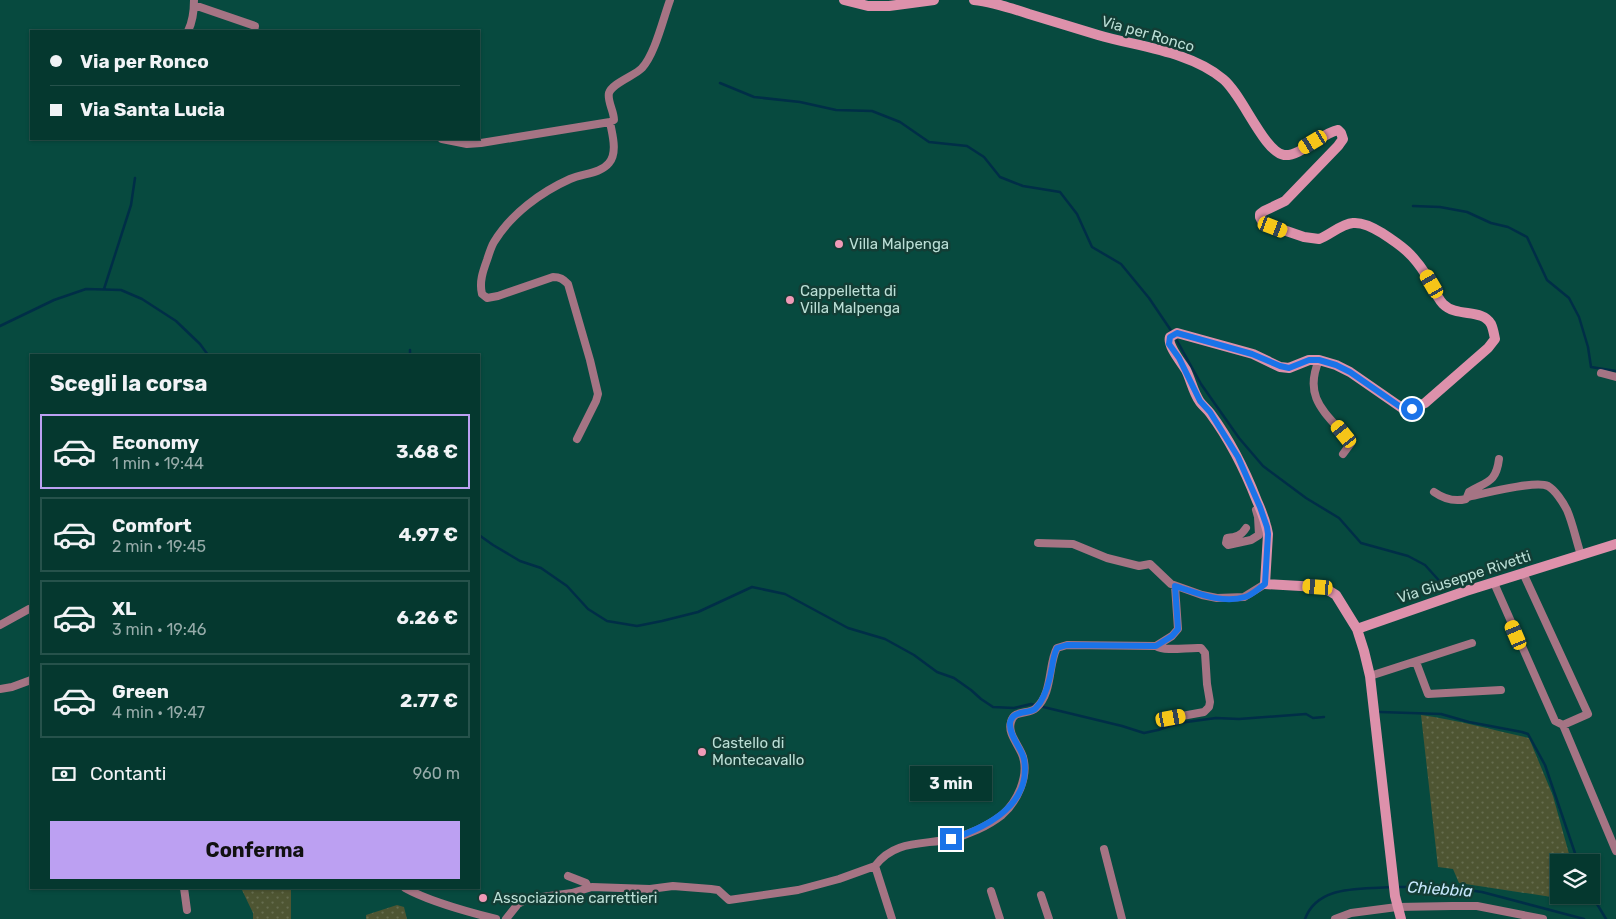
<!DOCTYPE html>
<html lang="it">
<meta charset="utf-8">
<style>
:root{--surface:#05382f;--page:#13433b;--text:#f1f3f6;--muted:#97acaa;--line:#26524b;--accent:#bca0f2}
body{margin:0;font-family:Rubik,sans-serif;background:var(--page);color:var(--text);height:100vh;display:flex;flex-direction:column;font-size:19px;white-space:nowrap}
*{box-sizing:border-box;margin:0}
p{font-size:16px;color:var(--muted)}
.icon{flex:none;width:28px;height:28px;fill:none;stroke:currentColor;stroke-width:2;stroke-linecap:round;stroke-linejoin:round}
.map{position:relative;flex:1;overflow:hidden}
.details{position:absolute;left:30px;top:354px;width:450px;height:535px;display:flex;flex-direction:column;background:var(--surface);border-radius:0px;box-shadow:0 1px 4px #0004,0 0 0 1px var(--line)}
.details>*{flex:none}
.top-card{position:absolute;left:30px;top:30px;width:450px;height:110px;border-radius:0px;box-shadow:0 1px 4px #0004,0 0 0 1px var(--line);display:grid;align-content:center;height:110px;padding:0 20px;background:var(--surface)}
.tools{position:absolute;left:1550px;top:854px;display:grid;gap:10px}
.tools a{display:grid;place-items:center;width:50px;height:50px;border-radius:0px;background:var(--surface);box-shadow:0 1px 4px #0004,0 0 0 1px var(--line);font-size:25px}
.end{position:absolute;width:22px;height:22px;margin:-11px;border:6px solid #1a73e8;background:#fff;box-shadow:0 0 0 2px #fff}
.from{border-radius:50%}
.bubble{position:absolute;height:35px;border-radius:0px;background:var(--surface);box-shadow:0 1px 4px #0004,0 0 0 1px var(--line);font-size:16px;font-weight:700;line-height:35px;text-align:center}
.car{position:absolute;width:15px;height:30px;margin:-15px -8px;border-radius:6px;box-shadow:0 0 4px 1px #0007;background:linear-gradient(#f5c518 24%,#345 0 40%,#f5c518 0 76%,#345 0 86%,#f5c518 0)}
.top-card b{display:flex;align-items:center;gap:18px;height:48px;font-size:19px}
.top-card b+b{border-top:1px solid var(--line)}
.top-card i{width:12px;height:12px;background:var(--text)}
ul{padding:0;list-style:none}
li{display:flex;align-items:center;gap:15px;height:75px;margin:0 10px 8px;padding:0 10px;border:2px solid var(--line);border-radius:0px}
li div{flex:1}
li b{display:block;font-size:19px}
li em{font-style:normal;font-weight:700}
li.active{border-color:var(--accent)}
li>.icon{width:45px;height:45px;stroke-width:1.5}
h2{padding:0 20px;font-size:22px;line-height:60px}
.pay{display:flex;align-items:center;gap:12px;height:55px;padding:0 20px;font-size:19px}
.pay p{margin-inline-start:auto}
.button{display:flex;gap:10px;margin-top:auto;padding:10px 20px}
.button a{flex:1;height:58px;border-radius:0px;background:var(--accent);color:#111;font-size:20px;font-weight:700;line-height:58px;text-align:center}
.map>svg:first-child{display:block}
.grass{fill:url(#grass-dots)}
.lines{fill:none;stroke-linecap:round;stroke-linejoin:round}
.stream{stroke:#002e47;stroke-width:2.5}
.street{stroke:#a57484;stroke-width:8}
.secondary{stroke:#dd91ab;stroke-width:10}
.route{stroke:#1a73e8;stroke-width:6}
.poi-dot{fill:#f09ab7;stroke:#133d35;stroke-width:2}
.labels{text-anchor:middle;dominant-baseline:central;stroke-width:5;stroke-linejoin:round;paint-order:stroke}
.street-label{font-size:15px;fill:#bbdfd6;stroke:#133d35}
.poi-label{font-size:15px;fill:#bbdfd6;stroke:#133d35;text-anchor:start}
.water-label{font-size:16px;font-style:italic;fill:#c8e8fe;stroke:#133d35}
</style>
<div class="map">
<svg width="1616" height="919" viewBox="0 0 1616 919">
<defs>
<pattern id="grass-dots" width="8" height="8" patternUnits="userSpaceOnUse" patternTransform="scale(1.25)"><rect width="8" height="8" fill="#4e5532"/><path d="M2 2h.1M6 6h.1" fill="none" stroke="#666d4f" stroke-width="1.8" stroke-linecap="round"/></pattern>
</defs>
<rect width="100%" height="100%" fill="#074a3f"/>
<path class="grass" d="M1421 715C1457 720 1493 730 1529 738L1553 796 1571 861V862H1559V895H1571V900L1459 883 1453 869 1438 867Z
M242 888H291V919H253V913L242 890Z
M397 905 404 907 407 919H366V915Z"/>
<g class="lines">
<path class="stream" d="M720 83 754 97 800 102 836 110 872 111 900 122 929 142 967 146 984 157 1000 177 1023 186 1060 192 1077 214 1092 247 1121 264 1149 298 1172 332
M1413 206 1440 207 1467 212 1491 223 1508 227 1527 237 1547 280 1569 298 1579 317 1588 347 1591 367 1616 371
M104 289 131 205 135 178
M0 326 54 300 86 289 121 290 142 299 176 321 200 344 208 355
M1175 337 1201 384 1239 438 1263 466 1306 498 1339 518 1361 543 1408 556 1425 565 1444 586
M410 355V350
M479 535 493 545 520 561 541 568 567 586 588 609 607 621 637 626 662 621 698 612 752 587 785 594 848 628 885 639 914 655 937 672 954 678 971 690 981 699 993 707 1014 708 1031 704 1122 726 1144 733 1158 730 1179 723 1216 718 1239 719 1306 714 1313 718 1324 717
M1380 712 1441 714 1469 722 1522 732 1528 734 1545 765 1578 862
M1396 887H1417L1454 893 1468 890 1482 892 1584 919
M1591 894 1606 919
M1305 919C1318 884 1361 890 1391 887"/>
<path class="street" d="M194 5 255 26 254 31
M188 31C193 21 194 11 194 0
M442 139 467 144 481 143 610 122 614 120C614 111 607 101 609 93 612 83 636 75 642 68 655 54 663 19 670 0
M1319 360C1302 400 1328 414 1351 443L1343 454
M1601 373 1616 377
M577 439 596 401 598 394 590 360 568 284C563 279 560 277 553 277L498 296 487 298 482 294C479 282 483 271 487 260 489 254 491 247 494 242 511 214 541 192 570 179 583 173 600 174 609 163 618 152 612 134 610 122
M1434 492C1444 499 1454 502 1466 499L1467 497C1482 494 1535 480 1548 486 1555 490 1563 502 1567 510 1573 524 1576 540 1581 555
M1467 497 1469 492C1487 481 1496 483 1499 459
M1246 528C1241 536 1236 537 1227 538L1226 543 1228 545 1251 540 1259 535 1258 517 1256 510
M1038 543 1073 544 1107 558 1139 566 1150 564 1171 584 1202 595 1217 598 1244 597 1265 584
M1494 583 1555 721 1563 725 1588 714 1523 573
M0 625 29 609
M1156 646C1166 652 1188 647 1201 648L1205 653 1207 684 1210 702 1209 707 1204 712 1171 718
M1416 662 1428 694 1501 690
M1370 676 1472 643
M0 689 12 687 31 680
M1563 725 1616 851
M1104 849 1122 919
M875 866C894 840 922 845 951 839 968 835 988 826 1002 815 1017 802 1029 777 1023 757 1020 746 1007 734 1011 722 1014 709 1029 715 1036 708 1053 693 1048 664 1057 648L1067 645 1156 646 1172 636 1178 629 1175 586
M875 866 892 919
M568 876 586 883 588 887
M184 888 187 910
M405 888C430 902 468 912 496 919
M991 891 1000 919
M1041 895 1049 919
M506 919 518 904 527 899 572 893 592 887 650 889 673 886 711 889 718 890 729 900 798 890 839 879 875 866
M1335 919 1351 913 1397 907 1452 906H1477L1543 919"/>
<path class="secondary" d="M844 0 868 6H889L934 0
M974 0C993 2 1011 8 1029 14 1052 21 1075 28 1098 35 1139 47 1189 51 1223 79 1242 94 1264 152 1284 155 1300 157 1321 133 1338 130L1341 133 1343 139 1338 146 1285 201 1264 211 1260 214V217L1263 223 1304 237 1319 239C1330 235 1341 224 1353 223 1363 222 1374 228 1382 233 1402 246 1413 254 1426 275 1431 284 1436 296 1443 304 1457 318 1482 308 1491 324 1493 328 1494 334 1495 339L1488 348 1425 403 1412 409 1402 408 1350 372 1336 365 1319 360H1309L1289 368 1280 367 1253 354 1177 333 1170 337C1167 345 1181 362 1186 370 1191 380 1193 392 1200 402 1203 406 1207 409 1210 413 1230 440 1245 470 1257 501 1262 512 1266 523 1268 534L1265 584 1318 587 1328 590 1336 595 1357 629 1364 651 1370 676 1392 869 1395 896 1401 919
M1357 629 1466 591 1616 544"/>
</g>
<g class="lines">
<path class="route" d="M951 839C987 827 1032 805 1024 759 1021 747 1009 736 1010 723 1012 710 1028 714 1035 709 1036 708 1039 704 1040 703 1047 692 1050 679 1052 667 1053 660 1054 654 1057 648L1067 645 1156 646 1172 636 1178 629 1175 586C1197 593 1222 604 1245 597 1252 595 1259 588 1265 584L1268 534 1267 527 1260 507 1238 457 1210 412 1200 401 1179 358 1169 344 1170 337 1177 333 1252 354 1280 366 1289 368 1309 360H1319L1336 365 1350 372 1402 408 1412 409"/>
</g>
<g class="poi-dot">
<circle cx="839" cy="244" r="5"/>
<circle cx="790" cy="300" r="5"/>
<circle cx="702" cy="752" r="5"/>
<circle cx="483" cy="898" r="5"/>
</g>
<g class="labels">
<g class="street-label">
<text transform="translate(1148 34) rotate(16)">Via per Ronco</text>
<text transform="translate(1464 577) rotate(-18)">Via Giuseppe Rivetti</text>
</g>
<g class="poi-label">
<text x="849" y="244">Villa Malpenga</text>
<text x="800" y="291">Cappelletta di<tspan x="800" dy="17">Villa Malpenga</tspan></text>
<text x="712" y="743">Castello di<tspan x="712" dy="17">Montecavallo</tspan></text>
<text x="493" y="898">Associazione carrettieri</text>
</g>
<g class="water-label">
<text transform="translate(1440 889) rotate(4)">Chiebbia</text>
</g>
</g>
</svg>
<div class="tools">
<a><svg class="icon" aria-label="layers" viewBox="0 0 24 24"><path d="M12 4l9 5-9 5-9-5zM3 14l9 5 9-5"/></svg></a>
</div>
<i class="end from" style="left:1412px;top:409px"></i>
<i class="end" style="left:951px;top:839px"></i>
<div class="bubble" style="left:910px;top:766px;width:82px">3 min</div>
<i class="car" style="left:1313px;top:142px;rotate:239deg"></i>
<i class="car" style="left:1273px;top:227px;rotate:111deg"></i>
<i class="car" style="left:1432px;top:284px;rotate:330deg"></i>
<i class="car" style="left:1344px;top:434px;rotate:321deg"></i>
<i class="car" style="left:1318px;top:587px;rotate:274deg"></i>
<i class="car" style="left:1516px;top:635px;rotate:337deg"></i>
<i class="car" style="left:1171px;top:718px;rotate:80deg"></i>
<div class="top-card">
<b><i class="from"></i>Via per Ronco</b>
<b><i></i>Via Santa Lucia</b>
</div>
<section class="details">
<h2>Scegli la corsa</h2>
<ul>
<li class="active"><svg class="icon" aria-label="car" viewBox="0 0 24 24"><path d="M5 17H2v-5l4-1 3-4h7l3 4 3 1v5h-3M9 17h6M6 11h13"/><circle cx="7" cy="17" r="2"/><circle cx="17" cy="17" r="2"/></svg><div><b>Economy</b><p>1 min · 19:44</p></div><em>3.68 €</em></li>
<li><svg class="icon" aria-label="car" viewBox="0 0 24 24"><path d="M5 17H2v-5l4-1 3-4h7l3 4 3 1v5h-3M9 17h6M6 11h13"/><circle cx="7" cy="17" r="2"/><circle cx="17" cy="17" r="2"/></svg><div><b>Comfort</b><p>2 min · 19:45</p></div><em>4.97 €</em></li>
<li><svg class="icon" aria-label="car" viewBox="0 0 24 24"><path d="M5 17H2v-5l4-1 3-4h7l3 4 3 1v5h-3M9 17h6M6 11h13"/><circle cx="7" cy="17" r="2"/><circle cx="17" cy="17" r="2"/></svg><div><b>XL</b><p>3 min · 19:46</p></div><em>6.26 €</em></li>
<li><svg class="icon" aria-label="car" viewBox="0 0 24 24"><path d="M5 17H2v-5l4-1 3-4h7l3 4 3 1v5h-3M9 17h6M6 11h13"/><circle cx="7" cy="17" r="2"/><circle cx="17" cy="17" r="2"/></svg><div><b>Green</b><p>4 min · 19:47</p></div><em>2.77 €</em></li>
</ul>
<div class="pay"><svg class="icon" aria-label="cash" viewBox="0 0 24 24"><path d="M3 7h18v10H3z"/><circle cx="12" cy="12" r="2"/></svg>Contanti<p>960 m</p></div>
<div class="button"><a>Conferma</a></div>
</section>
</div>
